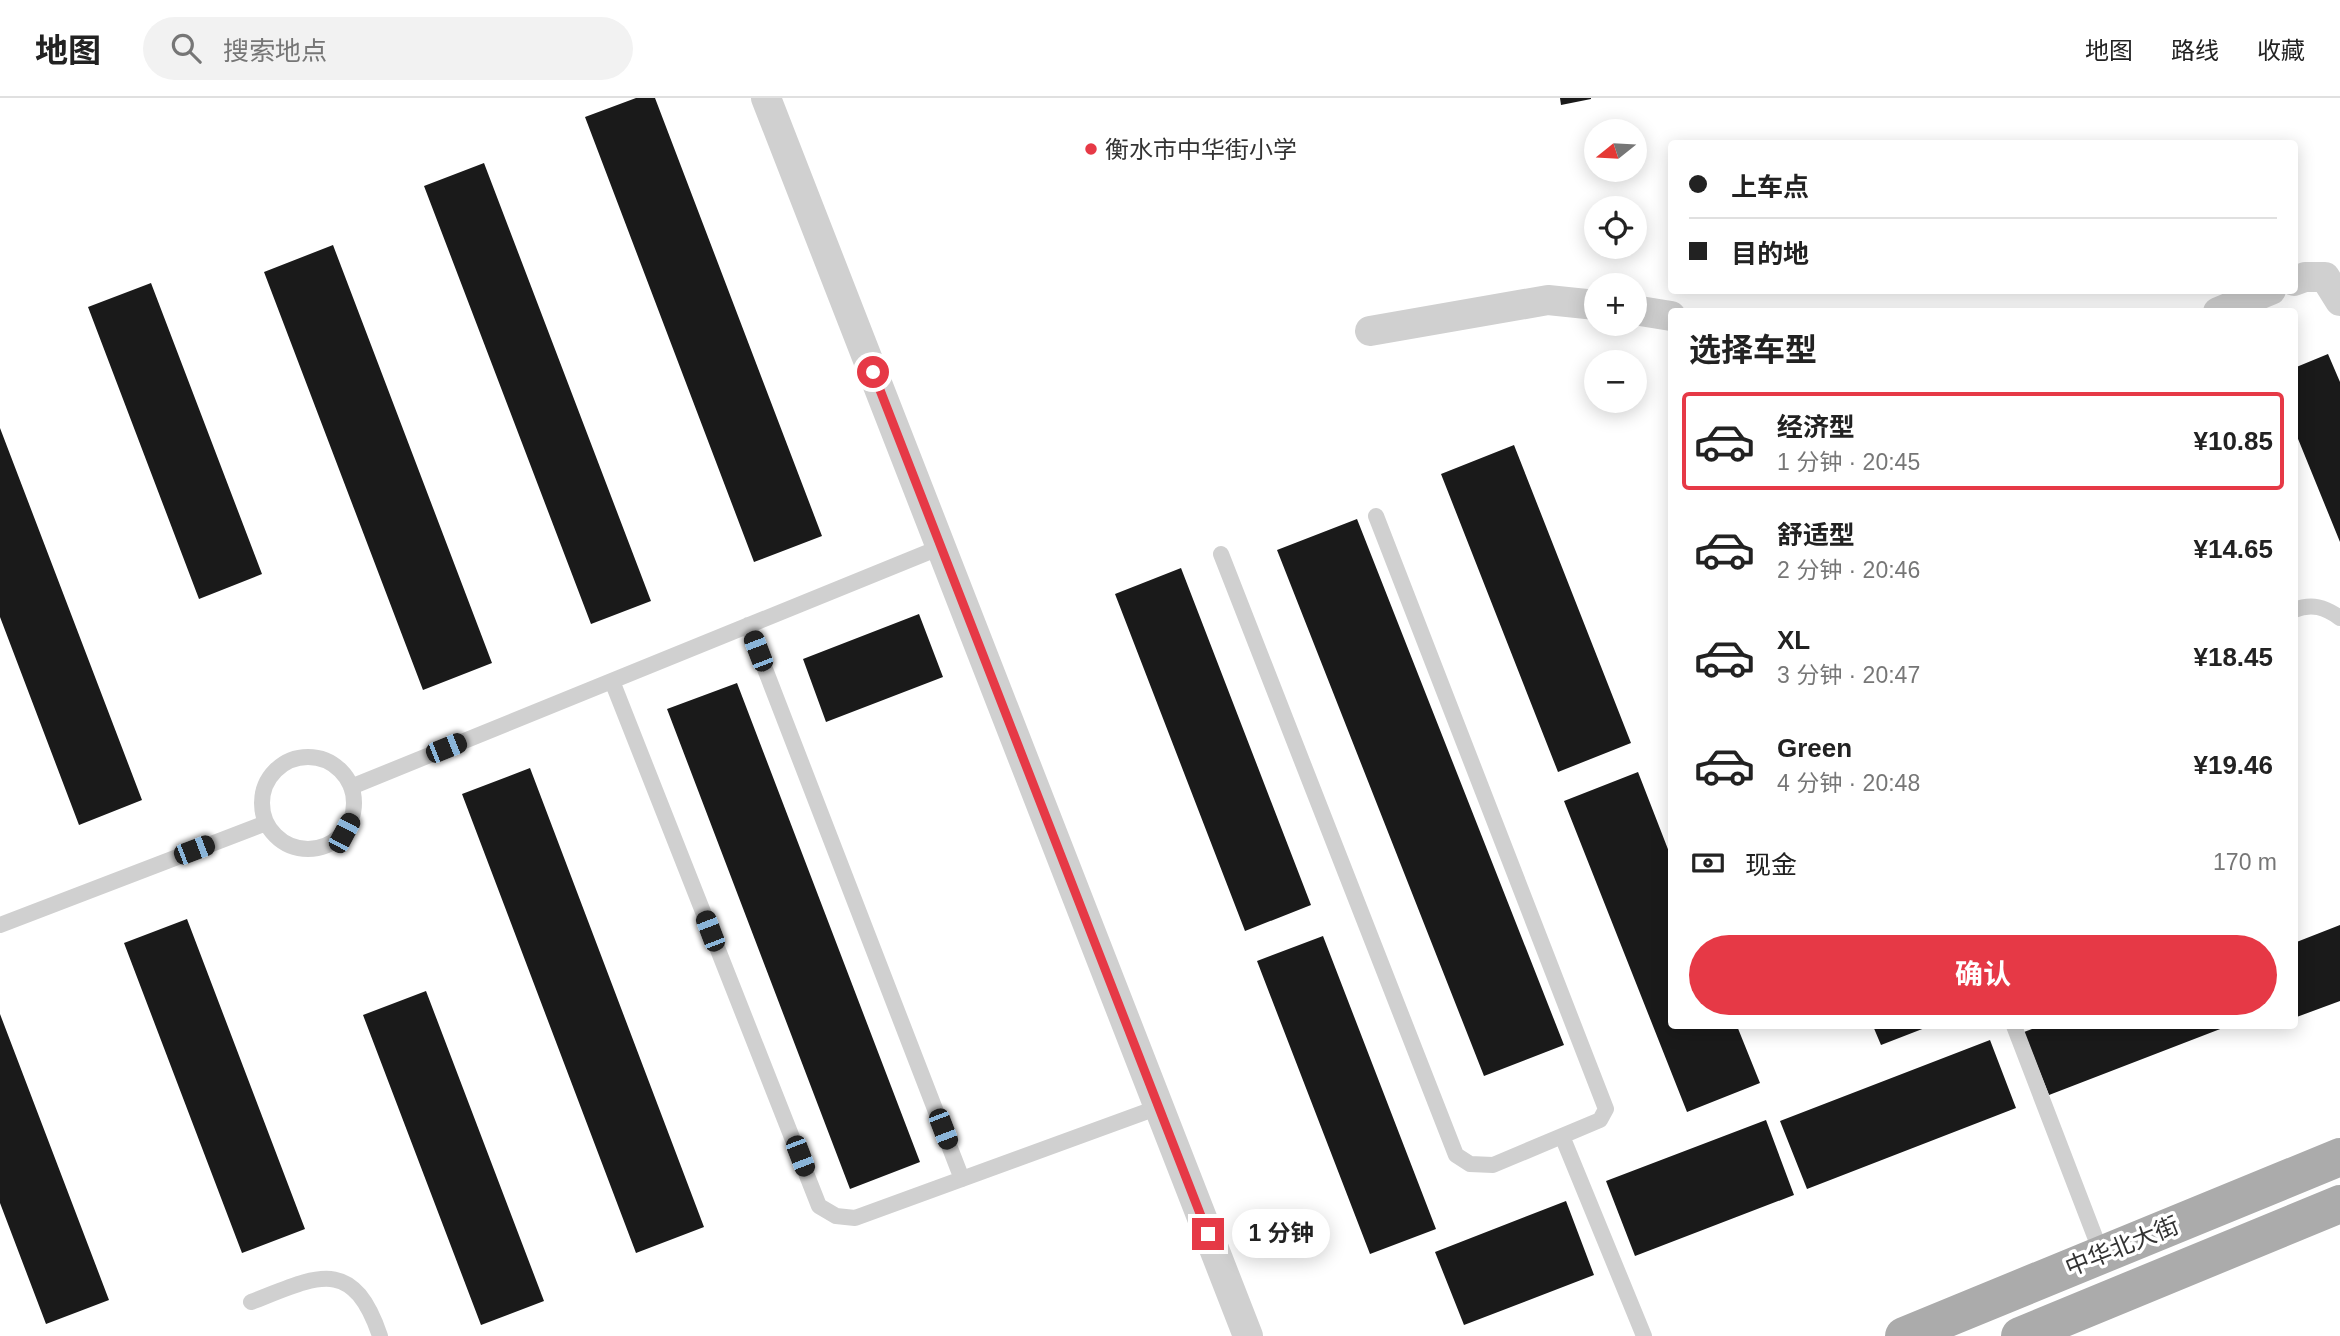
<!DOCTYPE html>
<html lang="zh">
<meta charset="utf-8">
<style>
:root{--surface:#fff;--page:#f2f2f2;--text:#222;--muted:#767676;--line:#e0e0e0;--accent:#e63946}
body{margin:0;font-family:Helvetica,"Noto Sans SC",sans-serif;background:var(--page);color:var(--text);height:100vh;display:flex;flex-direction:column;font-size:26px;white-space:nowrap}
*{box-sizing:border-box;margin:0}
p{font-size:23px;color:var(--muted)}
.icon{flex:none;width:38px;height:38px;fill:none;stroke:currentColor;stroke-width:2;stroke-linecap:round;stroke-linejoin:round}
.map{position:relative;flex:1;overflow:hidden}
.details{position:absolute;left:1668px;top:210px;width:630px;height:721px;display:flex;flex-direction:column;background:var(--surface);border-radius:7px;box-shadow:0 4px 18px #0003}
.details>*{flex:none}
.hud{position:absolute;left:1668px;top:42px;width:630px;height:154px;border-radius:7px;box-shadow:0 4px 18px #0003;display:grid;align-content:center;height:154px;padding:0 21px;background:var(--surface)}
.needle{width:46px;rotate:252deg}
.fabs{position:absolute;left:1584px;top:21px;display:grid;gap:14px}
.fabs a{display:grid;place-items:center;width:63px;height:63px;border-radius:50%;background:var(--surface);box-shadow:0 4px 18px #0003;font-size:35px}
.end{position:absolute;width:32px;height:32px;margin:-16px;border:9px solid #e63946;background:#fff;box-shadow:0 0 0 4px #fff}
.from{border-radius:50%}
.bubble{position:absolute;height:49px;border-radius:24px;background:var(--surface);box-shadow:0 4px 18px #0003;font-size:23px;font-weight:700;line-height:49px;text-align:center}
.car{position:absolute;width:21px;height:42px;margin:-21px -10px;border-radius:9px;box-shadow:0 0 5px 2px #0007;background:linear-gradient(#222 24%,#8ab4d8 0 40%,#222 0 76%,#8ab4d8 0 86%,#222 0)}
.hud b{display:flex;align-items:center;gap:24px;height:66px;font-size:26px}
.hud b+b{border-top:2px solid var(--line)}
.hud i{width:18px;height:18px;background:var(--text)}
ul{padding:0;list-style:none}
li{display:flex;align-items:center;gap:21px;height:98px;margin:0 14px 10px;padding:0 7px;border:4px solid transparent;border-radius:7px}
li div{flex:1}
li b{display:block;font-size:26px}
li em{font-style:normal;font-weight:700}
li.selected{border-color:var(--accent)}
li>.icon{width:63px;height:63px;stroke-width:1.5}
h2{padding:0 21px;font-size:32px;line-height:84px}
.pay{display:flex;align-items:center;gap:18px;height:77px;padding:0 21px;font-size:26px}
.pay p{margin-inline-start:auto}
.primary-button{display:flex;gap:14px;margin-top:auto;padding:14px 21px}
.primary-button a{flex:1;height:80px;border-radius:42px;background:var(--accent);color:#fff;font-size:28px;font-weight:700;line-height:80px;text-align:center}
header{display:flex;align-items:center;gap:42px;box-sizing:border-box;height:98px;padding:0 35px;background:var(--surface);border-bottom:2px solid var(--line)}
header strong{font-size:33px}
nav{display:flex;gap:38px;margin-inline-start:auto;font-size:24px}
.search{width:490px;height:63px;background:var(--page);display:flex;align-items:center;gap:18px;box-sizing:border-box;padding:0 24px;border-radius:38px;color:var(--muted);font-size:26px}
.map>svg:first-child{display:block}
.building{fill:#1a1a1a}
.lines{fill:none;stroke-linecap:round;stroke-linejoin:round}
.service{stroke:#d0d0d0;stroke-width:16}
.minor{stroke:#d0d0d0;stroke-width:30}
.primary{stroke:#ababab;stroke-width:38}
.route{stroke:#e63946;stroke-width:9}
.poi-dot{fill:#e63946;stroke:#fff;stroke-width:2.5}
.labels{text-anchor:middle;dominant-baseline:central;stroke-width:7;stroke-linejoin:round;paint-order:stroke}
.poi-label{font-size:24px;fill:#333;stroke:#fff;text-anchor:start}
.street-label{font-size:24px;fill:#333;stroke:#fff}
</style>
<header>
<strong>地图</strong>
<div class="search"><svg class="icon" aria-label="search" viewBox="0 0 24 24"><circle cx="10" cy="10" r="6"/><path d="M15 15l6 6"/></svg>搜索地点</div>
<nav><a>地图</a><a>路线</a><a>收藏</a></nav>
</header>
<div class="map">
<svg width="2340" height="1238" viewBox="0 0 2340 1238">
<rect width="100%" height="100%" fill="#fff"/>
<path class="building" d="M636 0H655L822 438 754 464 585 19Z
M1560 0H1591V1L1561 7Z
M484 65 651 503 591 526 424 88Z
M333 147 492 565 423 592 264 174Z
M151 185 262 476 199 501 88 209Z
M2328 256 2340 284V444L2294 331V270Z
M0 330 142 702 79 727 0 519Z
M1514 347 1631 645 1558 674 1441 376Z
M1357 421 1564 947 1484 978 1277 452Z
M1181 470 1311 807 1245 833 1115 496Z
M919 516 943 579 826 624 803 561Z
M737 585 920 1064 850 1091 667 611Z
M530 670 704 1129 636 1155 462 696Z
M1638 674 1671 759V928H1737L1760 985 1687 1014 1564 703Z
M187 821 305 1131 242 1155 124 845Z
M2340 827V903L2294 920V845Z
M1323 838 1436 1131 1370 1156 1257 863Z
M426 893 544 1203 481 1227 363 917Z
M0 916 109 1202 46 1226 0 1105Z
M1873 928H1930L1881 947Z
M2040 928H2228L2049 997 2024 934Z
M1990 942 2016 1010 1807 1091 1780 1023Z
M1766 1022 1794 1097 1635 1158 1606 1083Z
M1566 1103 1594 1177 1464 1227 1435 1154Z"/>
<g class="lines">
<path class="service" d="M1221 456 1456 1057 1470 1066 1493 1067 1600 1022 1606 1011 1376 418
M2294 512C2312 505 2325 509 2340 520
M748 527 962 1081
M612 583 819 1108 836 1118 855 1120 1159 1009
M262 705a46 46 0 1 1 92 0a46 46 0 1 1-92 0Z
M351 689 941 449
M0 827 266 725
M2014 928 2102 1157
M1562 1038 1644 1238
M251 1204C316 1179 352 1156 380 1238"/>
<path class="minor" d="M766 0 1248 1238
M2294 183 2305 179H2325L2340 203
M1634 212 1671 218
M2218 214 2271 192
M1370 233 1548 202 1596 207"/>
<path class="primary" d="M1904 1238 2340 1059
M2020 1238 2340 1106"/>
</g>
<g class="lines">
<path class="route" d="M873 274 1208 1136"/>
</g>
<circle class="poi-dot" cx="1091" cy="51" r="7"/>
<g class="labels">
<g class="poi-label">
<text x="1105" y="51">衡水市中华街小学</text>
</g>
<g class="street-label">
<text transform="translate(2122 1148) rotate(-22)">中华北大街</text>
</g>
</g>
</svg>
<div class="fabs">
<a><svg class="needle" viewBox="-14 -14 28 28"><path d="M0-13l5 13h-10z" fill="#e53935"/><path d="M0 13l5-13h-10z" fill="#767676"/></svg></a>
<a><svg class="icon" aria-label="locate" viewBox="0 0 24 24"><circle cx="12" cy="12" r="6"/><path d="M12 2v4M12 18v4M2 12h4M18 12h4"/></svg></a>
<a>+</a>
<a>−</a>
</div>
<i class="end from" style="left:873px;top:274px"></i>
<i class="end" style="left:1208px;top:1136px"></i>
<div class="bubble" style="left:1232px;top:1111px;width:98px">1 分钟</div>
<i class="car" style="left:758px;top:553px;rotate:339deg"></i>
<i class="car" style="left:446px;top:650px;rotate:68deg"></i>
<i class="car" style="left:344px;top:735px;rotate:28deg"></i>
<i class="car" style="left:194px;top:752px;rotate:69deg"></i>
<i class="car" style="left:710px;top:833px;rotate:339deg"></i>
<i class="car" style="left:943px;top:1031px;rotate:159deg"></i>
<i class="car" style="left:800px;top:1058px;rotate:159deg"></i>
<div class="hud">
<b><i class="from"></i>上车点</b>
<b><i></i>目的地</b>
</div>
<section class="details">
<h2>选择车型</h2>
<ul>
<li class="selected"><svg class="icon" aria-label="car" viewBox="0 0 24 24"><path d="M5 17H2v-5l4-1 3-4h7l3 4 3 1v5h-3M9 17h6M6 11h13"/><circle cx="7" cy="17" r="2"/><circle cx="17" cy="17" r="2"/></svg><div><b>经济型</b><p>1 分钟 · 20:45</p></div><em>¥10.85</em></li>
<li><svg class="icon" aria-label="car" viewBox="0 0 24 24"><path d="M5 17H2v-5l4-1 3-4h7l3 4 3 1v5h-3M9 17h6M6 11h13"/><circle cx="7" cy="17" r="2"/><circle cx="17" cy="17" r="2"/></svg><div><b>舒适型</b><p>2 分钟 · 20:46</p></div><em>¥14.65</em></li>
<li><svg class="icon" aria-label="car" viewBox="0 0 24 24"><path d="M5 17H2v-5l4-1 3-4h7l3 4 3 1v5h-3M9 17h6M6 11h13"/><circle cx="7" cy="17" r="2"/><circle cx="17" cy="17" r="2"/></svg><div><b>XL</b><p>3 分钟 · 20:47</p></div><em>¥18.45</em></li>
<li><svg class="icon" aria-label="car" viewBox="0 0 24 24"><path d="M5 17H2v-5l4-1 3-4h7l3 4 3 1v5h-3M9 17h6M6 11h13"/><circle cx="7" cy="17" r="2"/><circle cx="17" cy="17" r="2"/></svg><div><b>Green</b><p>4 分钟 · 20:48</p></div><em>¥19.46</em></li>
</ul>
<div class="pay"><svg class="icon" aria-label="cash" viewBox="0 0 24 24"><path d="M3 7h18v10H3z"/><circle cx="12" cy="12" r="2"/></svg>现金<p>170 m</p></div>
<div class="primary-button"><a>确认</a></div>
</section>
</div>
